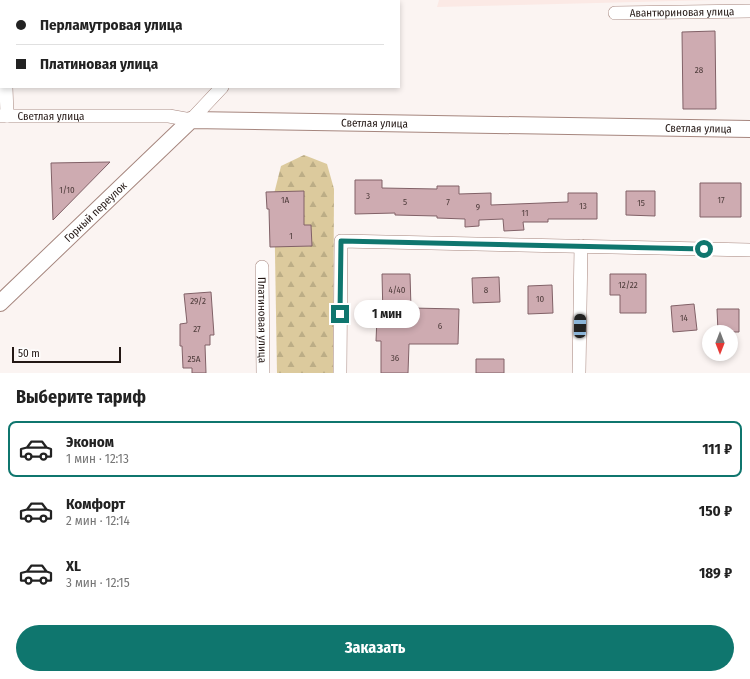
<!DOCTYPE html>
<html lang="ru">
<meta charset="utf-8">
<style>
:root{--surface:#fff;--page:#f6f6f6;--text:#222;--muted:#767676;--line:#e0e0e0;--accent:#0f766e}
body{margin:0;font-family:"Fira Sans Condensed",sans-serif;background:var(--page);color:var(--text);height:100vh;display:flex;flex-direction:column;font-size:15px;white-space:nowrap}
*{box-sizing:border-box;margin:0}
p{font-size:13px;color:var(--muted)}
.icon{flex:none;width:22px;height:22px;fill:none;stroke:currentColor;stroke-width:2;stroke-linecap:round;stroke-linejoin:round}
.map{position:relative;height:373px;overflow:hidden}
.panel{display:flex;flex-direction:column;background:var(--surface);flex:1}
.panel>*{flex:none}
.hud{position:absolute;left:0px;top:0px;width:400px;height:88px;box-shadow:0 2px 6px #0003;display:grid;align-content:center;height:88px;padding:0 16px;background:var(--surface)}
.needle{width:26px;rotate:180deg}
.buttons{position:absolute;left:702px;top:325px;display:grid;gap:8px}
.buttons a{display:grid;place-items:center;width:36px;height:36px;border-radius:50%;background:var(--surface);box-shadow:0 2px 6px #0003;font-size:20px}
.scale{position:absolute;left:12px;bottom:10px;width:109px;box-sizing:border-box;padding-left:4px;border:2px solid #231714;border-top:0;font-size:11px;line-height:14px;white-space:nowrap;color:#231714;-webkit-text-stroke:3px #fff;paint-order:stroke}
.end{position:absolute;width:18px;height:18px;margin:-9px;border:5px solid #0f766e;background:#fff;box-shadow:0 0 0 2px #fff}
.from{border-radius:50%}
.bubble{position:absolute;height:28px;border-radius:14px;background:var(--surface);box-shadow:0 2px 6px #0003;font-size:13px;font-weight:700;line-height:28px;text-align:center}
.car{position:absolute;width:12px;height:24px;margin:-12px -6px;border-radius:5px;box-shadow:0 0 3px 1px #0007;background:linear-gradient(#222 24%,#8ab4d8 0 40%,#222 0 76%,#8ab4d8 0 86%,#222 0)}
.hud b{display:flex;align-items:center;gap:14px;height:38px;font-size:15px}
.hud b+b{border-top:1px solid var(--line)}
.hud i{width:10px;height:10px;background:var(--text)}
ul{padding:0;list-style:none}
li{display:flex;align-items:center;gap:12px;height:56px;margin:0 8px 6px;padding:0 8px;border:2px solid transparent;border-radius:8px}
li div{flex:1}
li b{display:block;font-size:15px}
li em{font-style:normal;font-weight:700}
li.current{border-color:var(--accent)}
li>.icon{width:36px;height:36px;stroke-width:1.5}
h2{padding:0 16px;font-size:18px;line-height:48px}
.button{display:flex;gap:8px;margin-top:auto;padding:8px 16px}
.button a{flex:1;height:46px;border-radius:24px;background:var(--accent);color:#fff;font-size:16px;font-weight:700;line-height:46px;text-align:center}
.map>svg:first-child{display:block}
.built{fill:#fbe9e5}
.forest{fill:url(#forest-firs)}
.building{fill:#ceabb1;stroke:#816167}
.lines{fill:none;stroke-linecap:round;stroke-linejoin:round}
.minor-casing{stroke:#a6867e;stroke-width:14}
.tertiary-casing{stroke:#a6867e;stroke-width:18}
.minor{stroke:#fff;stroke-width:13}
.tertiary{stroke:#fff;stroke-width:16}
.route{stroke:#0f766e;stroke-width:5}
.labels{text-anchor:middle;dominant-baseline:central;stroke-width:3;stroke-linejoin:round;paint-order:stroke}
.number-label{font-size:9px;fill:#4e3c3b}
.street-label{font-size:11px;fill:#231714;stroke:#fff}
</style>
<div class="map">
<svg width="750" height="373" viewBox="0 0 750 373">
<defs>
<pattern id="forest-firs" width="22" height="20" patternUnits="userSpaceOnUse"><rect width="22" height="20" fill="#dcca9d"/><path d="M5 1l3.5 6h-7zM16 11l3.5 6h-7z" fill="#bcad86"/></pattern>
</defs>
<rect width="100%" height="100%" fill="#fbf4f2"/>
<path class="built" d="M439 0H715L437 7Z"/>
<path class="forest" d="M304 155 327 164 334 189 333 373H277L274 194 281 166Z"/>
<path class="building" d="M715 31 716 109H683L682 32Z
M110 162 53 220 51 163Z
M355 180H382V188L437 189V186H459V194L491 193V205L568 202V193H597V219H548V222H523L524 230 504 231 503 219 479 220V226L465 227V219L437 218V216L395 215V213L355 214Z
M700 183H741V217H700Z
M304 191V225H311L312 246 270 247 269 209H267L266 192Z
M626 191H655V216L626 215Z
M382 274H410L411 308 459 309 458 344H409L408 373H381V341H376L377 317H383Z
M610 274H646V313H620V295H610Z
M499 277 500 302 473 303 472 278Z
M552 285 553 313 528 314V286Z
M211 292 214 335H210V345H205L206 373H192V368H183L182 346H180V324L187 323 184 294Z
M694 304 697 330 673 332 671 306Z
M717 309H739V332H718Z
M476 359H504V373H476Z"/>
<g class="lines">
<g class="minor-casing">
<g id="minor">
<path d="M3 0V1"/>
<path d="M267 0V1"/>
<path id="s1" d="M615 13 750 11"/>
<path d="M6 87 7 116"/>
<path id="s2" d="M0 116H169L191 120 222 87"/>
<path id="s3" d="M262 267 263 373"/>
<path d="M340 373 341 241 750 250"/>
<path d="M579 373 581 246"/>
</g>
</g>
<g class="tertiary-casing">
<g id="tertiary">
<path id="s4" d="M0 303 191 120 750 129"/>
</g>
</g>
<use href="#minor" class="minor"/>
<use href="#tertiary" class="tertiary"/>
</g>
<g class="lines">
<path class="route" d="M340 314 341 241 704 249"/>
</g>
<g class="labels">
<g class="number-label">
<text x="699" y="70">28</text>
<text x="67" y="190">1/10</text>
<text x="368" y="196">3</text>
<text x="285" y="200">1А</text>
<text x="721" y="200">17</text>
<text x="405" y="202">5</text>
<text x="448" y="202">7</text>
<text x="641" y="203">15</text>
<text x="583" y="206">13</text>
<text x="478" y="207">9</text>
<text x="525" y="213">11</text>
<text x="291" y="236">1</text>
<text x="628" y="285">12/22</text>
<text x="397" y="290">4/40</text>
<text x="486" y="290">8</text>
<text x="540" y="299">10</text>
<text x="198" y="301">29/2</text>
<text x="684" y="318">14</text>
<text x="440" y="326">6</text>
<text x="197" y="329">27</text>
<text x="395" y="358">36</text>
<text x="194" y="359">25А</text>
</g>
<g class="street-label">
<text stroke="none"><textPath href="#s1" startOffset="67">Авантюриновая улица</textPath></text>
<text stroke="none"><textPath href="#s2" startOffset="51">Светлая улица</textPath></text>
<text stroke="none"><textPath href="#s4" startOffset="448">Светлая улица</textPath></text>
<text stroke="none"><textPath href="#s4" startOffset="772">Светлая улица</textPath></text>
<text stroke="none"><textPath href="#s4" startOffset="132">Горный переулок</textPath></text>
<text stroke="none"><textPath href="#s3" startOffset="53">Платиновая улица</textPath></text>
</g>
</g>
</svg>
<div class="buttons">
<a><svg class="needle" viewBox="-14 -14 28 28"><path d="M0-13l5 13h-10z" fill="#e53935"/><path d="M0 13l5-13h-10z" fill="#767676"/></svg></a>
</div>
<div class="scale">50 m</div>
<i class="end from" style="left:704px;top:249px"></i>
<i class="end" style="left:340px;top:314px"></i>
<div class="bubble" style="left:354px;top:300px;width:66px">1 мин</div>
<i class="car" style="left:580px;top:326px;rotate:1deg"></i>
<div class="hud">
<b><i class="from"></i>Перламутровая улица</b>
<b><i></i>Платиновая улица</b>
</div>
</div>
<section class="panel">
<h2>Выберите тариф</h2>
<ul>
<li class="current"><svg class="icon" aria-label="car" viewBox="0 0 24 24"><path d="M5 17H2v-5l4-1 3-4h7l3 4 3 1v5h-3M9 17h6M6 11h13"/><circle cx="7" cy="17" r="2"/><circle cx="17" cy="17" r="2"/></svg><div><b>Эконом</b><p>1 мин · 12:13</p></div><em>111 ₽</em></li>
<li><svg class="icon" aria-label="car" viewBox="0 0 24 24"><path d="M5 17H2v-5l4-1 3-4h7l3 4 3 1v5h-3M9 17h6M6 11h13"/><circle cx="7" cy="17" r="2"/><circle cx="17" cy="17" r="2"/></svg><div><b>Комфорт</b><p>2 мин · 12:14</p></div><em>150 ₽</em></li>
<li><svg class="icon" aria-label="car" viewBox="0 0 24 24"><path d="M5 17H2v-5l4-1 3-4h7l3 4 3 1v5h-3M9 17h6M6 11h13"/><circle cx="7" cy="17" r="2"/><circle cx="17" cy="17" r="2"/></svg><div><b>XL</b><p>3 мин · 12:15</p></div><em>189 ₽</em></li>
</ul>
<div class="button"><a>Заказать</a></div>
</section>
